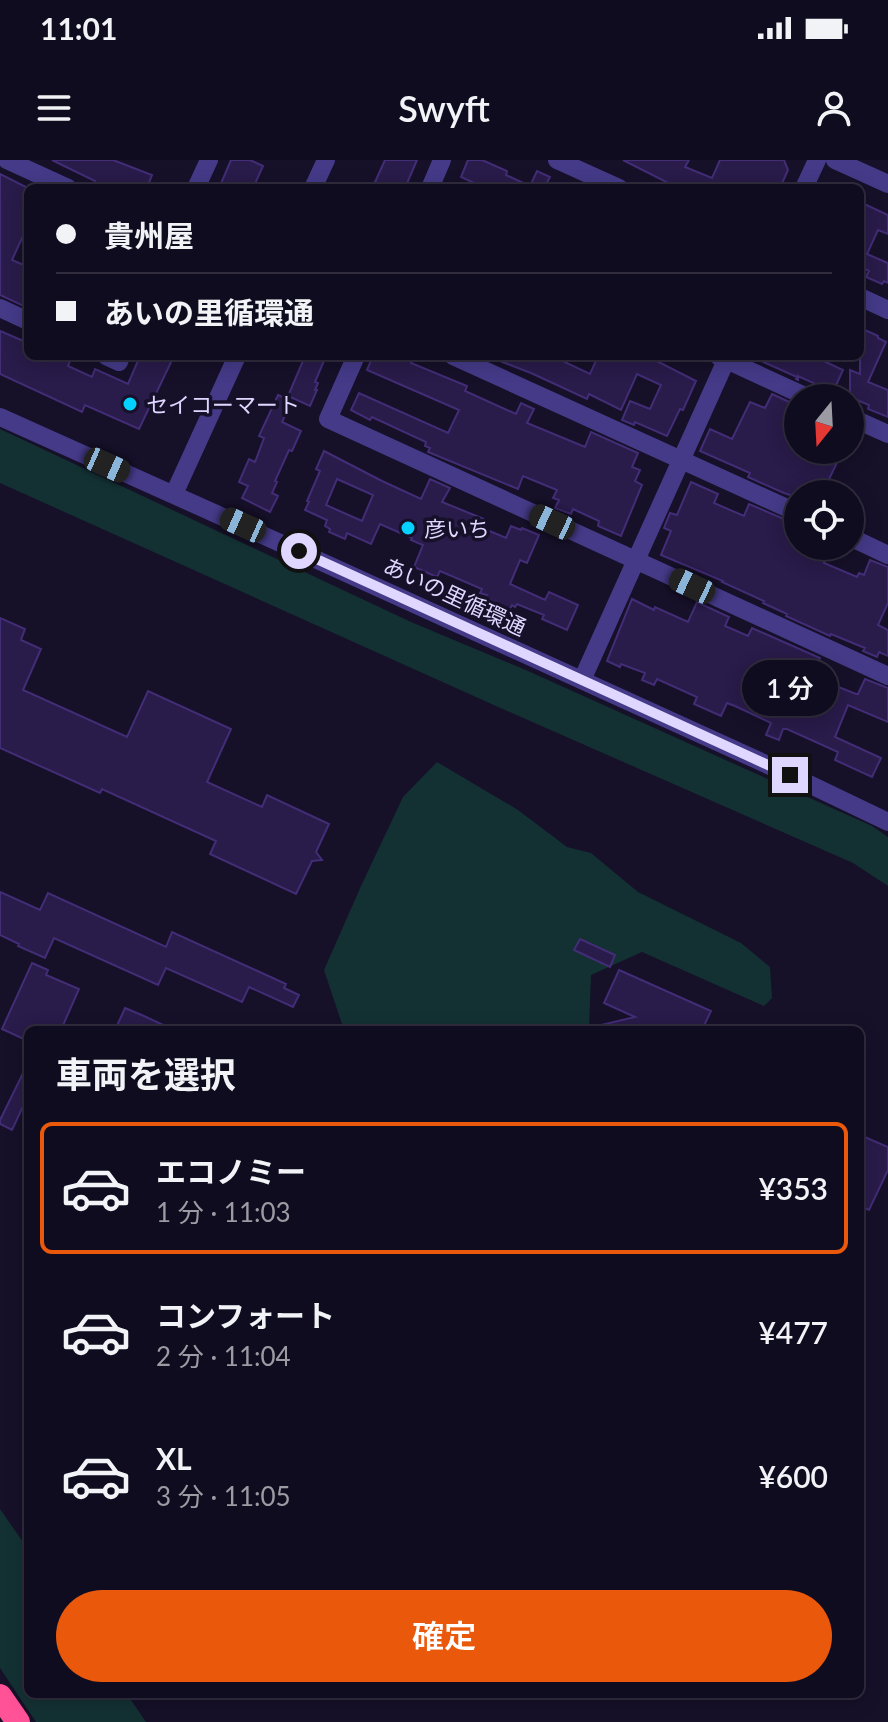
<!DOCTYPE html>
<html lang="ja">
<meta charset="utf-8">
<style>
:root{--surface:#100c1f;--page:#191528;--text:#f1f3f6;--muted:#9c9ba4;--line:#302c3d;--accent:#ea580c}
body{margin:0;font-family:Lato,"Noto Sans JP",sans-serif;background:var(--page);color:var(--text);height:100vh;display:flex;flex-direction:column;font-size:30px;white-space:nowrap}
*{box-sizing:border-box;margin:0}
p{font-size:26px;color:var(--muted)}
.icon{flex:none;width:44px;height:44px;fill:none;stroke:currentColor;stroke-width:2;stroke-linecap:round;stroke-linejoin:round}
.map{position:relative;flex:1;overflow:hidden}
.side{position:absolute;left:24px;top:866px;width:840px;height:672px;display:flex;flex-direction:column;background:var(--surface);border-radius:12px;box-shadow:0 4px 20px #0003,0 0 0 2px var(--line)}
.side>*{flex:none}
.hud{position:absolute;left:24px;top:24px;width:840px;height:176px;border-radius:12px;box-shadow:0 4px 20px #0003,0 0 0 2px var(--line);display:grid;align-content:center;height:176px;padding:0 32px;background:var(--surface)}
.needle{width:52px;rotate:198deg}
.buttons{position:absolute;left:784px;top:224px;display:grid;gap:16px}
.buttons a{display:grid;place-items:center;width:80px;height:80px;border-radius:50%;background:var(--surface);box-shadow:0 4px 20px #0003,0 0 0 2px var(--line);font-size:40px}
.end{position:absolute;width:36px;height:36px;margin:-18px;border:10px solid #dfd7ff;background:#111;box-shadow:0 0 0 4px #111}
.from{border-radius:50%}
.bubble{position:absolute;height:56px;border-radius:28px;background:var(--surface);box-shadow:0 4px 20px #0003,0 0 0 2px var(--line);font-size:26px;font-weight:600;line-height:56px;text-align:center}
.car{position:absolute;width:24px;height:48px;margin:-24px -12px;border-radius:10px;box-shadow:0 0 6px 2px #0007;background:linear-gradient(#222 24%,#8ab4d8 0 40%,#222 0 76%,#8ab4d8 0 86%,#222 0)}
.hud b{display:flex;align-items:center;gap:28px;height:76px;font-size:30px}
.hud b+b{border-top:2px solid var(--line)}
.hud i{width:20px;height:20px;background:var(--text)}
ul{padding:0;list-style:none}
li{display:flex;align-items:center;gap:24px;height:132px;margin:0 16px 12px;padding:0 16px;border:4px solid transparent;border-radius:12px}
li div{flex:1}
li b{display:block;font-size:30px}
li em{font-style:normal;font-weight:600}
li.active{border-color:var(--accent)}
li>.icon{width:72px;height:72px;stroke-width:1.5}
h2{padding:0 32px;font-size:36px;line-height:96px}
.action{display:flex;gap:16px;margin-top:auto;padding:16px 32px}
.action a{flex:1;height:92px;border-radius:48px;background:var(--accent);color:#fff;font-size:32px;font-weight:600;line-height:92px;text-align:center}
.status{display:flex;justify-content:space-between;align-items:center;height:56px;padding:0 40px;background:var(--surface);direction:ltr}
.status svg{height:22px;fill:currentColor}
header{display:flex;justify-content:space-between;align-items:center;height:104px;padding:0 32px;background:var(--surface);font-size:36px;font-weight:600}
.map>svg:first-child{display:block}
.green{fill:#133133}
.building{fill:#291b4a;stroke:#422d76;stroke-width:2;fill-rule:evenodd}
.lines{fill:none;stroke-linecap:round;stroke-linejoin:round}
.minor{stroke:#443a88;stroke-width:18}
.highway{stroke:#ff5297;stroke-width:24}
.route{stroke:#dfd7ff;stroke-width:10}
.poi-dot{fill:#03d1ff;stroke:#161029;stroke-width:3}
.labels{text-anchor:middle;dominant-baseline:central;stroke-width:7;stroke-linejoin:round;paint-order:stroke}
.poi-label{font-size:22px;fill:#dfd7ff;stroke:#161029;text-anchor:start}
.street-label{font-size:22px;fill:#dfd7ff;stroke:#161029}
</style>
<div class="status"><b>11:01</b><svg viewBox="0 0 49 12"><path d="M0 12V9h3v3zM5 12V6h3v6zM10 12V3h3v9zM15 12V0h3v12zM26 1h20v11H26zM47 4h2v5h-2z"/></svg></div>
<header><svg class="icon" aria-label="menu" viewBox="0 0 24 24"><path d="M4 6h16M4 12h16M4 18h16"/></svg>Swyft<svg class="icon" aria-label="person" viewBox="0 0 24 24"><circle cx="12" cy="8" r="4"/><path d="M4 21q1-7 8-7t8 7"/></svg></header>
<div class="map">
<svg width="888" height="1562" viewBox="0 0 888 1562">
<rect width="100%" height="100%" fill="#161029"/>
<path class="green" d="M0 269 411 462 528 511 872 666 888 677V726L853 703 496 546 0 323Z
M437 602 518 650 567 687 591 693 638 732 741 783 770 807 772 838 764 846 642 792 591 815 589 870H344L324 810 361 726 403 637Z
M0 1349 28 1389V1534H127L146 1562H36L0 1508Z"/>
<path class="building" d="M52 0H113L152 15 147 28H101L93 25 95 21Z
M231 0H250L263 6 253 28H219Z
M385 0H417L405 28H389L375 22Z
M468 0H482L507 11 506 15 530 26 537 11 550 17 544 28H485L461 17Z
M623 0H689L685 7 712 18 720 0H784L788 10 780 28H678Z
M0 14 28 28V65L12 100 28 107V148L0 135Z
M860 42 888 55V74L878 70 867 94 888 103V123L884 121 882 124 866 117 869 111 861 107 860 111Z
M865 170 878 176V178L886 182 868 222 888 230V257L868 249 869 245 850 237V210L860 214V180Z
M0 171 28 183V196H72L68 206 92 217 95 209 128 224 140 196H174L139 269 85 245 82 252 0 214Z
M305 196H326L315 222 318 223 315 230H317L310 246 288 236Z
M373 196H414L411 203 467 226 465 231 516 254 521 243 534 249 527 263 585 287 591 272 638 293 632 307 640 310 635 321 642 325 621 376 598 366 599 361 573 349 571 354 555 348 559 340 553 338 557 330 523 316 518 329 428 292 430 288 425 286 426 282 372 257 370 260 351 250 359 233 448 273 459 250 367 210Z
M487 196H552L590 214 598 196H647L696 221 683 250 680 249 667 276 635 262 634 265 622 260 630 241 650 249 661 225 637 214 621 250 589 234 587 239 531 213Z
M750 196H813L843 210 833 232 798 216V220L796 219 797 217Z
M772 234 798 246V294L800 290H843L822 334H797L796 337 784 333 748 317 750 313 700 291 710 269 732 279 750 242 765 248Z
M278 235 292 241 282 262 301 271 292 291 289 290 275 321 277 322 272 333 278 336 270 352 242 338 248 326 239 322 249 299 255 302 264 278 259 276Z
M324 291 382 321 421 339 430 319 450 328 442 342 484 359 480 367 506 378 511 366 521 370 522 368 539 375 527 403 520 400 510 424 545 440 549 432 578 445 567 470 542 459 544 455 517 444 515 447 512 445 510 449 485 438 487 435 480 433 482 429 440 411 437 417 414 407 423 385 411 380 412 378 380 364 371 384 347 373 345 379 329 372 330 369 325 366 327 360 305 350 309 342 307 341 320 311 316 309ZM337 319 373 335 362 361 326 345Z
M691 322 718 334 714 343 744 356 749 344 798 365V386H832L824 403 857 417 859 413 864 415 870 400 888 407V443L878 465 888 470V496L879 492 877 497 863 491 865 488 831 474 830 476 786 456 787 454 763 443 764 441 722 422 723 421 661 395 671 371 664 368 670 353 677 355Z
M632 439 654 450 655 447 688 462 697 442 729 457 725 466 748 476 752 468 820 498 814 513 832 521 831 524 856 534H858L865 519 888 528V562L848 545 835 577 881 598 872 617 835 600 838 592 787 569H783L779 580 766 575 771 563 735 546 727 543 721 556 694 544 697 537 657 519 654 525 642 520 645 513 621 504 620 507 607 501Z
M0 458 25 469 21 480 41 489 23 530 127 577 148 531 231 569 207 622 262 647 267 635 329 664 316 692 322 700 312 701 296 734 210 694 216 681 102 629 100 633 0 588Z
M0 732 40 750 48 733 166 787 172 772 286 824 284 828 299 835 293 847 249 827 242 842 166 808 158 825 54 778 45 798 18 786 19 784 0 775Z
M580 779 615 795 610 807 574 790Z
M32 803 48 810 46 815 79 829 61 870H28V881L2 869Z
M619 810 711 851 702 870H601V865L635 857 604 843Z
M125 848 144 856 174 870H115Z
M28 903V944L25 942 12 970 0 964V960Z
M860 975 888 987V1010L869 1050 860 1046Z"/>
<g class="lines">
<path class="minor" d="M7 0 68 28
M557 0 619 28
M835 0 888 24
M196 28 209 0
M313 28 326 0
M430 28 442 0
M804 28 817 0
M860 137 888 150
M0 148 28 161
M106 196 119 202 121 196
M356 196 328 259 888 516
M453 196 798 353
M718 196 809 238
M0 257 214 353 790 615 888 662
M850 257 888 274
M174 334 237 196
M850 377 888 395
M582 520 728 196"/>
<path class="highway" d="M0 1536 18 1562"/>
</g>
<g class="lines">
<path class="route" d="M299 391 790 615"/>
</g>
<g class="poi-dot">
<circle cx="130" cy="244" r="8"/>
<circle cx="408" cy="368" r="8"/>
</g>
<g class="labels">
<g class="poi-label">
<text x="146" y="244">セイコーマート</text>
<text x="424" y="368">彦いち</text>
</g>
<g class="street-label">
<text transform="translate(455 436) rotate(25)">あいの里循環通</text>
</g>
</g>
</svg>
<div class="buttons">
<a><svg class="needle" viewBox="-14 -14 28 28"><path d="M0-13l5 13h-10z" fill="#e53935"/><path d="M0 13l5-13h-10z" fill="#9c9ba4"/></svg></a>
<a><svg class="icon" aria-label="locate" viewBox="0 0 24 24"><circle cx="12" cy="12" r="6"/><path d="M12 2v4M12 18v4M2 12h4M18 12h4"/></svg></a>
</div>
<i class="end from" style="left:299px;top:391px"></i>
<i class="end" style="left:790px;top:615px"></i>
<div class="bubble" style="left:742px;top:500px;width:96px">1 分</div>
<i class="car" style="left:107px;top:305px;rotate:114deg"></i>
<i class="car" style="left:552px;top:362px;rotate:295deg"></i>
<i class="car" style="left:243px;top:365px;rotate:294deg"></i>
<i class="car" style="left:692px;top:426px;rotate:295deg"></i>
<div class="hud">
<b><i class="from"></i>貴州屋</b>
<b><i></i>あいの里循環通</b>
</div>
<section class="side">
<h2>車両を選択</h2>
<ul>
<li class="active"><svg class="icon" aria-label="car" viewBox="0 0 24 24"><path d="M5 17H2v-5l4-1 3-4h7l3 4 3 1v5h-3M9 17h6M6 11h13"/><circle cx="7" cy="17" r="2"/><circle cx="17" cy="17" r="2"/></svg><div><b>エコノミー</b><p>1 分 · 11:03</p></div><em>¥353</em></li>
<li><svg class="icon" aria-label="car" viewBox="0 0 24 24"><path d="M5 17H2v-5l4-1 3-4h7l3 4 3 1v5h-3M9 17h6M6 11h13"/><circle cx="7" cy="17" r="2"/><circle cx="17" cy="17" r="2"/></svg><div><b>コンフォート</b><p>2 分 · 11:04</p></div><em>¥477</em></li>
<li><svg class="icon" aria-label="car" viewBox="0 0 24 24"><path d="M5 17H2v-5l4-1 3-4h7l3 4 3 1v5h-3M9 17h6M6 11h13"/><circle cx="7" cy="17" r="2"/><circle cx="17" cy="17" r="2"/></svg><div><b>XL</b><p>3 分 · 11:05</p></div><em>¥600</em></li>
</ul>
<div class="action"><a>確定</a></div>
</section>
</div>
